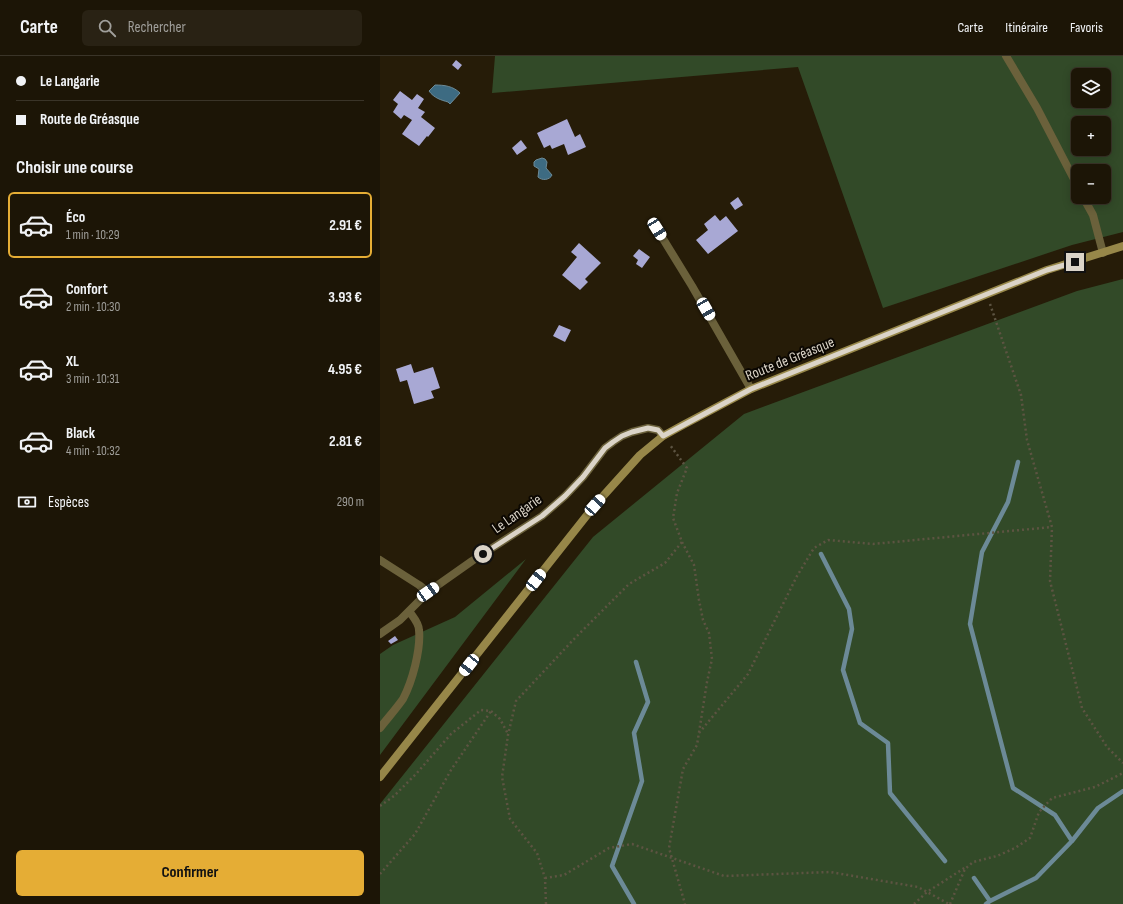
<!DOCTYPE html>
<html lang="fr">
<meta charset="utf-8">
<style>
:root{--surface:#1c1506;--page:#292214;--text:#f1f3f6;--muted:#a09f9b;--line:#3a3428;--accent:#e5ad35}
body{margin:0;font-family:"Sofia Sans Condensed",sans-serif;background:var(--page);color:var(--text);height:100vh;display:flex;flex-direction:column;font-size:15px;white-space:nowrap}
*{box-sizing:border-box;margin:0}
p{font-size:13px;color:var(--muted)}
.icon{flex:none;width:22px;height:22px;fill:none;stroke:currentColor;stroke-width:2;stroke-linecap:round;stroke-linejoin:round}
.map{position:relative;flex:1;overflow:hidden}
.sheet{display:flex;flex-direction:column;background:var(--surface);width:380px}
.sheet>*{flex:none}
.guide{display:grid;align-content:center;height:88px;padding:0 16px;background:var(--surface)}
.buttons{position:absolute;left:691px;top:12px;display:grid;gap:8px}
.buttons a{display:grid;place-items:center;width:40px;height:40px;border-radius:6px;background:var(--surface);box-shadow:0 2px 10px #0003,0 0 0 1px var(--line);font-size:20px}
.end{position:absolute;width:18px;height:18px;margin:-9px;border:5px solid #dbd4c8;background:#111;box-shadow:0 0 0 2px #111}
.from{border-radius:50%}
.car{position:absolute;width:12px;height:24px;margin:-12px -6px;border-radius:5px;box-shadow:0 0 3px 1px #0007;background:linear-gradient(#fff 24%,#345 0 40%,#fff 0 76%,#345 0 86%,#fff 0)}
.guide b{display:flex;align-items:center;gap:14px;height:38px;font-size:15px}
.guide b+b{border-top:1px solid var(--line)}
.guide i{width:10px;height:10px;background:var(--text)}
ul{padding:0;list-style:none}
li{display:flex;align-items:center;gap:12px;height:66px;margin:0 8px 6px;padding:0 8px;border:2px solid transparent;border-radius:6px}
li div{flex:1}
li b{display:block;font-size:15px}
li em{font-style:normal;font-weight:700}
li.current{border-color:var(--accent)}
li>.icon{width:36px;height:36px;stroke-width:1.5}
h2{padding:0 16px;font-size:18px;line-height:48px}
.pay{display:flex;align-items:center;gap:10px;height:44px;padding:0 16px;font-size:15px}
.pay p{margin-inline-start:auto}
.button{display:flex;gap:8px;margin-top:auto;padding:8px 16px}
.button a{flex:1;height:46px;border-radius:6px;background:var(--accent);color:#111;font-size:16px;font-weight:700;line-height:46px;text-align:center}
header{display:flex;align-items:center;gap:24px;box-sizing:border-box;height:56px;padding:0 20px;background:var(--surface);border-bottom:1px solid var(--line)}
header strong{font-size:19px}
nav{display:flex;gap:22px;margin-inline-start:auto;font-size:14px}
.search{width:280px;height:36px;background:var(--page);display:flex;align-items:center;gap:10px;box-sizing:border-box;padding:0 14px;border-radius:6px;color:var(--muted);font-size:15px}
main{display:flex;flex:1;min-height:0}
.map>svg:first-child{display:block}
.forest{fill:#324a28;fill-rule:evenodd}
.water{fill:#3d6b82;stroke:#6c8a97}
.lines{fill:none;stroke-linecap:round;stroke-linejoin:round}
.stream{stroke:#6c8a97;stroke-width:4.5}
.building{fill:#a8a8d4}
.path{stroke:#5d5442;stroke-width:2.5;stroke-dasharray:2 3;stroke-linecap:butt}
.lane{stroke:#6b613b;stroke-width:8}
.street{stroke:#6b613b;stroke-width:8}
.secondary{stroke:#978749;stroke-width:8}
.route{stroke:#dbd4c8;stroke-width:5}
.labels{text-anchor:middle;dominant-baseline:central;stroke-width:4;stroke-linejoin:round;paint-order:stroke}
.street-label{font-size:15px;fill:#dbd4c8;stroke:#0b0702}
</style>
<header>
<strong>Carte</strong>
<div class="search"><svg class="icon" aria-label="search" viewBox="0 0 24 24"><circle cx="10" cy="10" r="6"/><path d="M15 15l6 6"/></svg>Rechercher</div>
<nav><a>Carte</a><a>Itinéraire</a><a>Favoris</a></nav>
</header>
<main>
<section class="sheet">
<div class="guide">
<b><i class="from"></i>Le Langarie</b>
<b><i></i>Route de Gréasque</b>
</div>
<h2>Choisir une course</h2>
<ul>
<li class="current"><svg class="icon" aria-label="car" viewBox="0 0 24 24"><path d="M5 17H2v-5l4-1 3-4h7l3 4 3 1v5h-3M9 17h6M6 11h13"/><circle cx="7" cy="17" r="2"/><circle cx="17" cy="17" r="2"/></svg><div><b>Éco</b><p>1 min · 10:29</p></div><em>2.91 €</em></li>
<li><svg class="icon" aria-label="car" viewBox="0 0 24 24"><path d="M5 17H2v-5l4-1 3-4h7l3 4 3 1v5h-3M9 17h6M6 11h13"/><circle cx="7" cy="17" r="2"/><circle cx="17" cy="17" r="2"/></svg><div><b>Confort</b><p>2 min · 10:30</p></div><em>3.93 €</em></li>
<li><svg class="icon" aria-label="car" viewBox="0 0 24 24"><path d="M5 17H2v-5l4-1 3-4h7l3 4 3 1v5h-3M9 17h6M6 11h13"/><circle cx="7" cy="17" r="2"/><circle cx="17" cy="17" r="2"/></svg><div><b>XL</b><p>3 min · 10:31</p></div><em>4.95 €</em></li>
<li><svg class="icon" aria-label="car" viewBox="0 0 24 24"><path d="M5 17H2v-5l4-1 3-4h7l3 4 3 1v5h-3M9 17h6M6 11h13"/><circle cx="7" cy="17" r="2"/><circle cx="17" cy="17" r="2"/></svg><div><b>Black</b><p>4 min · 10:32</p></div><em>2.81 €</em></li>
</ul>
<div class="pay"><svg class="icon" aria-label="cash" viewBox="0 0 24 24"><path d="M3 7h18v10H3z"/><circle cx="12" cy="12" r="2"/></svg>Espèces<p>290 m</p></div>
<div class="button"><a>Confirmer</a></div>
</section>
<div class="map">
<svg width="743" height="848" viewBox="0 0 743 848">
<rect width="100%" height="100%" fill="#261c08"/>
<path class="forest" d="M115 0H743V176L692 189 503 252 418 11 112 37ZM698 19H724V45H698ZM698 67H724V93H698ZM698 115H724V141H698Z
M743 223V848H0V748L213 481 364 358 697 235Z
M146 503 0 699V598L13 589 75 561Z"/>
<path class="water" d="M55 29C64 29 73 30 80 37L70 48 68 46C61 44 54 42 49 35Z
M162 102 165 103 167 106 166 112 172 119C170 124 162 125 158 121L159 113 154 110V106L156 104Z"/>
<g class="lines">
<path class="stream" d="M638 406 628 446 602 496 590 568 633 732 675 759 692 785
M441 498 469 553 472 573 463 614 480 667 508 687 510 737 565 805
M594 822 610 845
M254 848 232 810 262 725 254 677 268 646 256 606
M606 848 610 845 656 822 692 785 718 752 743 735"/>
</g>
<path class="building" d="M76 4 82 9 78 14 72 9Z
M20 35 32 44 37 38 44 43 38 52 45 56 41 61 55 72 48 81 47 80 39 90 22 78 32 64 24 59 21 63 13 56 18 48 13 44Z
M187 63 195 81 200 78 206 91 188 99 184 88 172 93 170 89 164 92 157 77Z
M141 84 147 92 137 99 132 92Z
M358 141 363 149 355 154 350 147Z
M335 159 340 165 346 160 358 175 328 198 316 184 328 174 324 168Z
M199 187 221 207 205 223 208 226 200 234 182 219 197 201 191 196Z
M259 193 270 201 262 212 256 208 258 204 253 200Z
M179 269 191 274 185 286 173 280Z
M31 308 34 317 53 311 60 332 51 335 54 342 34 348 27 324 20 326 16 313Z
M15 580 18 584 11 588 8 585Z"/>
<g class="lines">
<path class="path" d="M610 248 641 339 647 384 672 471 670 525 702 652 727 691 743 707
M302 486 314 509 319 544 323 564 329 577 332 603 327 626 317 689 303 713 289 792 305 848
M319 677 368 618 417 520 434 492 448 484 493 488 672 471
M0 750 14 740 36 718 71 678 101 654 111 655 120 663 128 678
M0 818 35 778 71 714 111 655
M165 822 184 819 229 792 252 788 344 820 450 816 538 831 569 848
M166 848 165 822 157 797 130 763 122 721 128 679 136 645 195 582 249 528 285 507 302 486 293 462 297 437 307 412 290 389
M534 848 547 836 586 811
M570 848 585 813 593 806 617 800 635 792 650 782 659 756 672 742 715 731 743 717"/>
<path class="lane" d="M626 0 657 52 698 131
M703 141 713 159 723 197
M277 173 312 230 371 333
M0 504 39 529 48 536"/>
<path class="street" d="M0 578 20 564 29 555
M0 672C7 663 16 653 23 643 32 626 41 594 39 574 39 567 33 561 29 555L48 536 92 505 162 460 185 440 203 421 225 392 233 386 242 380 252 376 268 372 278 374 283 380"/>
<path class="secondary" d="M0 721 215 449 260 399 283 380 303 369 371 333 667 214 743 190"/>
</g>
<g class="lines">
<path class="route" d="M103 498 162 460 185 440 203 421 225 392 233 386 242 380 252 376 268 372 278 374 283 380 371 333 667 214 695 206"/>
</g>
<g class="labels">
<g class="street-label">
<text transform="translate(410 303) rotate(-22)">Route de Gréasque</text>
<text transform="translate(137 458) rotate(-35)">Le Langarie</text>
</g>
</g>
</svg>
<div class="buttons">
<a><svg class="icon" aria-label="layers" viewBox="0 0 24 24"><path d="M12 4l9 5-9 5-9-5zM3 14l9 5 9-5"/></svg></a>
<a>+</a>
<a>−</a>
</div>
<i class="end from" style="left:103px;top:498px"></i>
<i class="end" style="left:695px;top:206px"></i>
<i class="car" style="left:277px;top:173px;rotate:148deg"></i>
<i class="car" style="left:326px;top:253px;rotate:150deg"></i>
<i class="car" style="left:215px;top:449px;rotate:42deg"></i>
<i class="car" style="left:156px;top:524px;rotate:38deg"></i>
<i class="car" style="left:48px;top:536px;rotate:55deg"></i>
<i class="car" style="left:89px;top:609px;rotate:218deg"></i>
</div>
</main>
